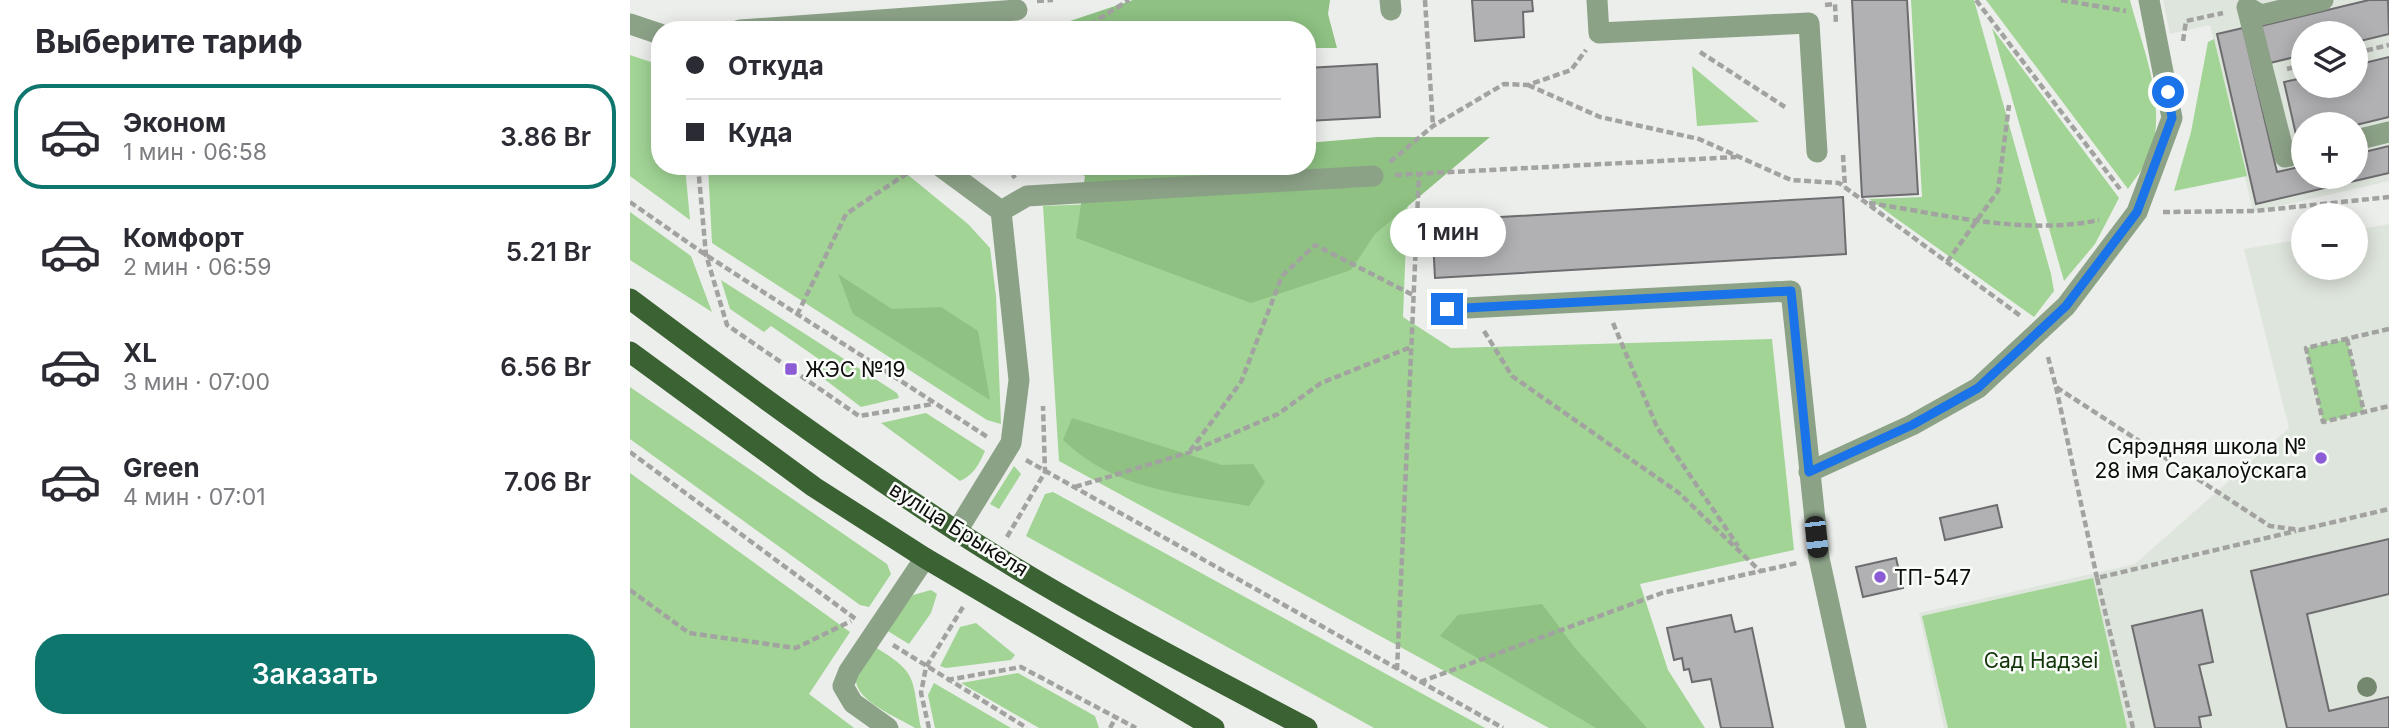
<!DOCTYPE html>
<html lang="ru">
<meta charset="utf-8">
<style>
:root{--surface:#fff;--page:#f2f2f3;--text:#2b2b33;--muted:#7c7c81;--line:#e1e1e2;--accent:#0f766e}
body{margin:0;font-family:Inter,sans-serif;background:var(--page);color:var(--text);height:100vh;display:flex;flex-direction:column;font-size:26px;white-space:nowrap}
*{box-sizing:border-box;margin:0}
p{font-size:23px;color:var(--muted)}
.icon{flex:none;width:38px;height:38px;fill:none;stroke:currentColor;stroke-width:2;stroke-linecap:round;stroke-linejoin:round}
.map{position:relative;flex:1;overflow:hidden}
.sheet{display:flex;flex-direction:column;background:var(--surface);width:630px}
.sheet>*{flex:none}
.banner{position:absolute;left:21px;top:21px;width:665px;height:154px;border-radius:28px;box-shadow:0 4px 18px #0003;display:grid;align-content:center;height:154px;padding:0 35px;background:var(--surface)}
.buttons{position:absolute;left:1661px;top:21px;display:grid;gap:14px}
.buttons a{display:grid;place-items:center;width:77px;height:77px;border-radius:50%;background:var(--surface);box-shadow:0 4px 18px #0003;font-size:35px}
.end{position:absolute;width:32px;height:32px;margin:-16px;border:9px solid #1a73e8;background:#fff;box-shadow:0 0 0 4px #fff}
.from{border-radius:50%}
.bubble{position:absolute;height:49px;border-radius:24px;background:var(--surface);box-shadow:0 4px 18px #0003;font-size:23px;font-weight:600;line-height:49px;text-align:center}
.car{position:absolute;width:21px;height:42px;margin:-21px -10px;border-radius:9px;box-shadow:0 0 5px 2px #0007;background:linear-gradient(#222 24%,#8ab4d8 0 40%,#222 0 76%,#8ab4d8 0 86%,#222 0)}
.banner b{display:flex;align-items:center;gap:24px;height:66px;font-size:26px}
.banner b+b{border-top:2px solid var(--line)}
.banner i{width:18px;height:18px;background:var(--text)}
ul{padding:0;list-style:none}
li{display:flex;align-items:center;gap:21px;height:105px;margin:0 14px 10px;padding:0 21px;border:4px solid transparent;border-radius:28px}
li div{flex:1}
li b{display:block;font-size:26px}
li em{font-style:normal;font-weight:600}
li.current{border-color:var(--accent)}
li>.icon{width:63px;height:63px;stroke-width:1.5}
h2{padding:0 35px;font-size:32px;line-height:84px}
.action{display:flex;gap:14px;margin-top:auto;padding:14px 35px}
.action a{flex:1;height:80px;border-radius:28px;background:var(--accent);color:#fff;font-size:28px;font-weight:600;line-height:80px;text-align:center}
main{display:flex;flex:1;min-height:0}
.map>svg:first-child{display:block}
.built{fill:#dee5dc;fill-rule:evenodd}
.green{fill:#a1d495}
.forest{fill:#8ec182}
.building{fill:#b1b0b3;stroke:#6d6d6f;stroke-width:2}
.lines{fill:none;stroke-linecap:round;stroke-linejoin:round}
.path{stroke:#a2a3a1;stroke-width:4.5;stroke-dasharray:7 3.5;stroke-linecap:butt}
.minor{stroke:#8ca287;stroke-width:21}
.major{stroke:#3b6232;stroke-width:21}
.tree{fill:#74886f}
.route{stroke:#1a73e8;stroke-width:9}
.poi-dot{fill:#8b5cd5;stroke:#f9fcf9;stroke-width:2.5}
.labels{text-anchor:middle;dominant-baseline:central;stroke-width:5;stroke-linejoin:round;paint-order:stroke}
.poi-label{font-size:21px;fill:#0d0d0c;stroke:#f9fcf9;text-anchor:start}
.street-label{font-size:21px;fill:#0d0d0c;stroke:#f9fcf9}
.park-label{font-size:21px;fill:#123409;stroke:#f9fcf9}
</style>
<main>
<section class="sheet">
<h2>Выберите тариф</h2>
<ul>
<li class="current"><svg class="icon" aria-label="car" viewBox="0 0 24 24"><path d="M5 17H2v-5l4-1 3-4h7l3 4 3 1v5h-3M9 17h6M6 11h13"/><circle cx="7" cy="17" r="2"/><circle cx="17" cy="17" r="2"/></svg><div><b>Эконом</b><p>1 мин · 06:58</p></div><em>3.86 Br</em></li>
<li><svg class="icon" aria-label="car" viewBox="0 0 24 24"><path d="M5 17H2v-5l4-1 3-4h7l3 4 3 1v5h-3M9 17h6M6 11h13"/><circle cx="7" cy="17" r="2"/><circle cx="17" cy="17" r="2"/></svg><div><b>Комфорт</b><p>2 мин · 06:59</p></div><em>5.21 Br</em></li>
<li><svg class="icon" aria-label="car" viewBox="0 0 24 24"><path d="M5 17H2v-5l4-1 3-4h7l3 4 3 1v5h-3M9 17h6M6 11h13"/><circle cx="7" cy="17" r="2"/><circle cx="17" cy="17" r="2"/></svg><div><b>XL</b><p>3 мин · 07:00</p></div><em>6.56 Br</em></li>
<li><svg class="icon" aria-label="car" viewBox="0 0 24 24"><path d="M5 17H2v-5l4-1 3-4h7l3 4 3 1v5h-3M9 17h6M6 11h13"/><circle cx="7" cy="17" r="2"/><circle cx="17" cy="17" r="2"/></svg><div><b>Green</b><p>4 мин · 07:01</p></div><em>7.06 Br</em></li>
</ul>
<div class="action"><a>Заказать</a></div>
</section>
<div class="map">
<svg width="1759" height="728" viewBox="0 0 1759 728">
<rect width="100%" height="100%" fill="#eceeeb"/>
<path class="built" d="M1533 0H1759V181L1623 212 1580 25 1540 34ZM1673 33H1726V86H1673ZM1673 124H1726V177H1673Z
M1759 224V728H1314L1289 613 1505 564 1659 428 1614 249 1673 239V268H1726V230Z"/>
<path class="green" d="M1281 0H1344L1421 274 1424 291 1404 317 1239 199 1292 197Z
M1356 0H1500C1512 47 1537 103 1521 151 1517 164 1506 177 1498 189Z
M1362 28 1489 198 1465 244 1434 281Z
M1584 39 1617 176 1544 191 1561 132 1578 42Z
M0 55 30 65V166H55L60 220 0 176Z
M1062 66 1129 122 1067 126Z
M78 166H267L338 224 360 248 366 296 371 424 357 420 82 243Z
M778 192 773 317 821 348 1142 339 1164 550 1010 584 1038 670 1075 728H919L429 461 413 206Z
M0 212 61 256 82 312 0 260Z
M91 280 267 393 269 398 231 407 189 375 196 364 141 326 134 332 100 309Z
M1717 339 1734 412 1693 422 1676 348Z
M0 387 257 564 261 574 239 607 230 605 0 439Z
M296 413 355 451C349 464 344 475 330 481L251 423Z
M384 466 391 474 369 509 360 504Z
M0 473 220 632 179 694 224 728H0Z
M423 492 855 728H744L396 536 415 494Z
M1463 578 1497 728H1318L1292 616Z
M301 590 307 594 301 613 279 644 256 630 283 595Z
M346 623 385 655 381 660 316 668 310 666 330 627Z
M242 645C289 674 281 675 291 728H285C268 717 221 700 226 675 228 665 237 654 242 645Z
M388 673 465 716 469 728H409L331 683Z
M304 683 381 728H305L298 695Z"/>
<path class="forest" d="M503 0H700L698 14 707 48H677V30H413Z
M747 137H860L745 234 721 270 621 303 446 238 455 176 430 166H677V143Z
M208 274 262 309 311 307 348 331 360 400 223 314Z
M442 418 592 465 623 464 635 482 619 506C552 494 485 490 433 440Z
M912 604 945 648 1017 728H966L810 636 828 615Z"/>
<path class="building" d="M842 0H902L903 11 893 12 894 37 845 41Z
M1222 0H1277L1288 194 1232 197Z
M1739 0H1758L1759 34 1726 42V33H1673V55L1640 63 1631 26Z
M1613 28 1647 172 1673 166V177H1726V154L1759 146V173L1626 204 1587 34Z
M1759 57V117L1726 125 1673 124V138L1667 139 1654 82 1673 78V86H1726V65Z
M747 64 750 117 677 121V68Z
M1213 197 1216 254 805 278 802 221Z
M1367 505 1372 527 1315 540 1310 518Z
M1759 539V594L1677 614 1699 711 1759 697V728H1657L1621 571Z
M1266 558 1273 588 1233 597 1226 567Z
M1572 610 1583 662 1569 665 1581 715 1569 717 1571 728H1525L1502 626Z
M1101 615 1105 632 1122 628 1143 728H1091L1081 679 1062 682 1059 669 1054 670 1052 658 1044 660 1037 628Z"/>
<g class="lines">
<path class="path" d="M795 0 803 126
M1346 0 1490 189
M1431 0 1496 11
M407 1 423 0
M1195 5 1205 4 1206 24
M451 30 499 0
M1553 41 1556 21 1593 13
M1070 52 1155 107
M1726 53 1759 45
M1657 69 1673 65
M898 85 970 117 1069 139 1161 180 1209 183 1392 317
M1213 155 1215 187
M760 162 803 126 874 84 898 85 941 70 956 50
M68 166 76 255 97 325 229 416 303 404
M377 166 385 178
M765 175 1106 157
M0 202 76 255 359 438
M1239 203C1313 214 1395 236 1469 220
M1533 212 1626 211 1759 197
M1317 262 1368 191 1379 105
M167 315 216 214 285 168
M983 323 1027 427 1108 546
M1759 329 1676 348 1693 422 1759 406
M854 331 882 376 1049 493 1130 571
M1717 339 1734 412
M1418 357 1426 387 1640 526 1670 530 1759 509
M1426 387 1467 578
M560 451 611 382 652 276 685 245 783 295
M0 452 227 620
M396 460 873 728
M445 487 560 452 648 414 691 383 781 347
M377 537 415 472 413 406
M0 590 59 633 166 648 221 621
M263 645 397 728
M767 670 789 174
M317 680 391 667 506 728
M790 682 1032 593 1167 563
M299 728 291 693 296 667 333 607
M480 728 486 717
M1503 728 1467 578 1666 531"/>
<path class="minor" d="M760 0 761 10
M967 0 969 33 1179 23 1187 152
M0 24 30 34
M110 30 387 10
M1726 140 1759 132
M1673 153 1655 157 1617 7 1631 15 1693 0
M310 166 371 211 397 196 743 176
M817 309 1161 291 1189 558 1226 728
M1179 472 1282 425 1348 388 1436 306 1507 212 1542 118 1519 0
M327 531 381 443 389 380 371 211
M258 728 223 703 213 686 219 671 295 558"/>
<path class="major" d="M0 299C107 379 213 457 325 530 437 603 558 665 677 728
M0 352 184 487 295 558 584 728"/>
</g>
<circle class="tree" cx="1737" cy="687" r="10"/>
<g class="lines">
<path class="route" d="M817 309 1161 291 1179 472 1282 425 1348 388 1436 306 1507 212 1542 118 1538 92"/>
</g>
<g class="poi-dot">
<rect x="154" y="362" width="14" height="14" rx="3.5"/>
<circle cx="1691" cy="458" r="7"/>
<circle cx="1250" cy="577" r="7"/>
</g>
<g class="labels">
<g class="poi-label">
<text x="175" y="369">ЖЭС №19</text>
<text x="1677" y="446" text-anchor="end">Сярэдняя школа №<tspan x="1677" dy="24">28 імя Сакалоўскага</tspan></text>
<text x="1264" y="577">ТП-547</text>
</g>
<g class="street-label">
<text transform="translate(329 529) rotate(32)">вуліца Брыкеля</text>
</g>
<g class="park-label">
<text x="1411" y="660">Сад Надзеі</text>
</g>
</g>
</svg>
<div class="buttons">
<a><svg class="icon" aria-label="layers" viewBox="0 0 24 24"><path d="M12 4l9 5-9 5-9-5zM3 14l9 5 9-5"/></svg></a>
<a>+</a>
<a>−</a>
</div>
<i class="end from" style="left:1538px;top:92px"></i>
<i class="end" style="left:817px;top:309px"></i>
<div class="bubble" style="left:760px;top:208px;width:116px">1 мин</div>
<i class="car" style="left:1186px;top:537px;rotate:174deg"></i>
<div class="banner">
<b><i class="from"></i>Откуда</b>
<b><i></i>Куда</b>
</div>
</div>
</main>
